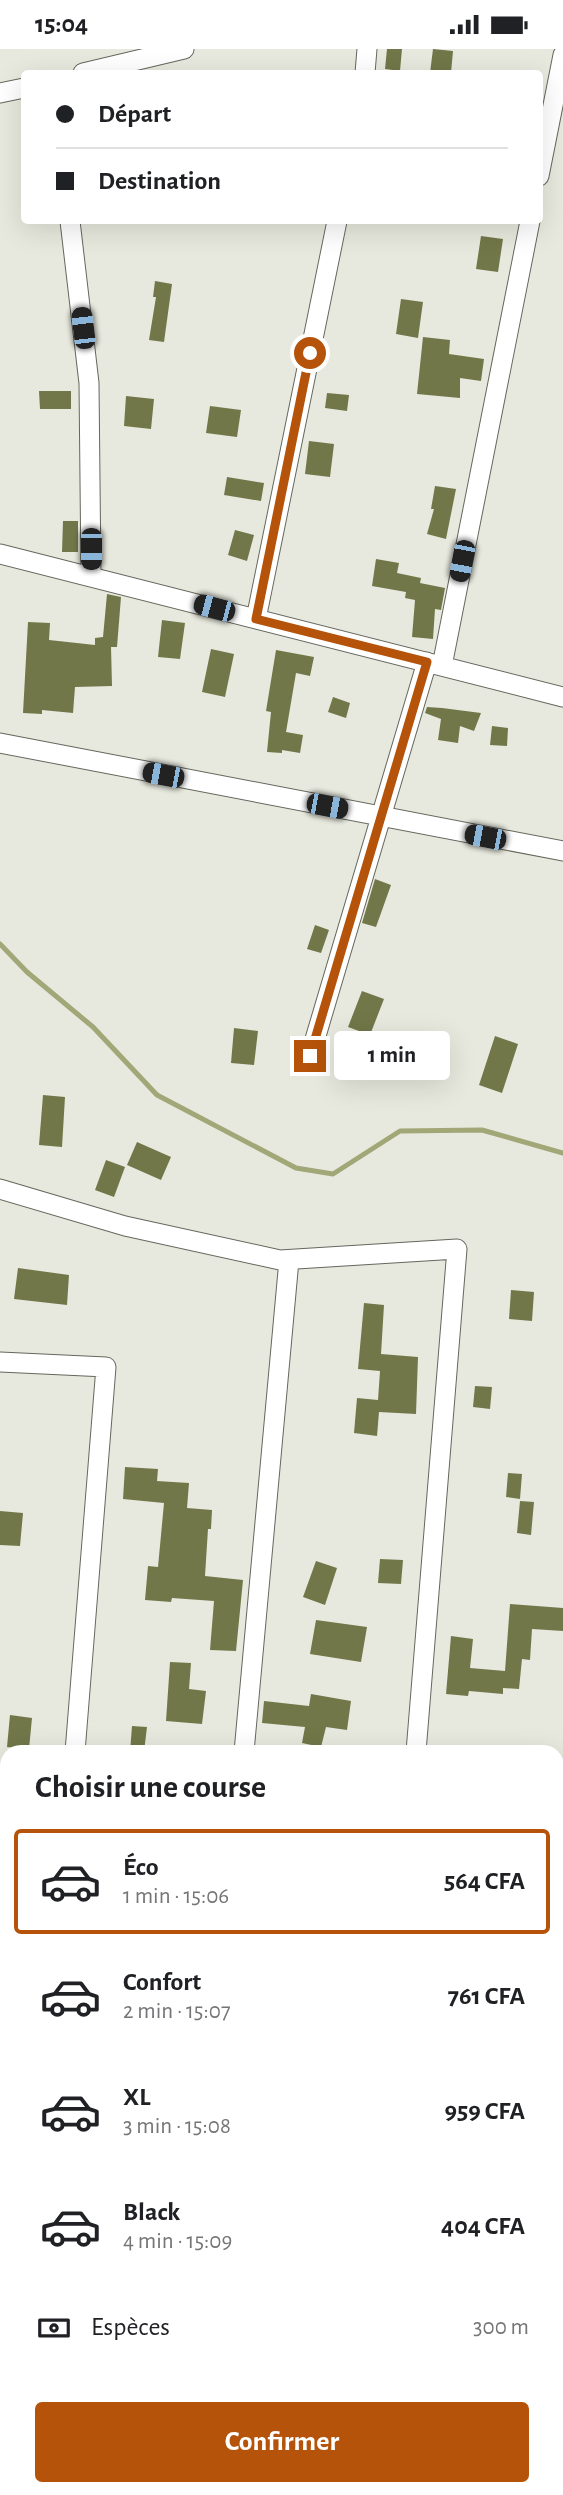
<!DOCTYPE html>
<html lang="fr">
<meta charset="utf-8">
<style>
:root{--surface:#fff;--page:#f6f6f6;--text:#202124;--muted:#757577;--line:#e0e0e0;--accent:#b45309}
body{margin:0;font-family:"Alegreya Sans",sans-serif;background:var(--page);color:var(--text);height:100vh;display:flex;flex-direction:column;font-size:26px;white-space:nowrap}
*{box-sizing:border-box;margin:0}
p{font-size:23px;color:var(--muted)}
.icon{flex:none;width:38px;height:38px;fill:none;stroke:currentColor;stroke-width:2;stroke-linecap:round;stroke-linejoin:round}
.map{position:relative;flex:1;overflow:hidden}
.sheet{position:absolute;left:0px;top:1696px;width:564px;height:751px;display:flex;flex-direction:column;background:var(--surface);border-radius:21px 21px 0 0;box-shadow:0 7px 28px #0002}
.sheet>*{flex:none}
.guide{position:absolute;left:21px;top:21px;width:522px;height:154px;border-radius:7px;box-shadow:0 7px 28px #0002;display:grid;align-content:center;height:154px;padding:0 35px;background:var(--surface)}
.end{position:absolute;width:32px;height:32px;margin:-16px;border:9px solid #b45309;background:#fff;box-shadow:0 0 0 4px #fff}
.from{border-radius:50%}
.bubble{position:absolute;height:49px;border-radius:7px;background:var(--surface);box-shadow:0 7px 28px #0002;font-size:23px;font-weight:700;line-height:49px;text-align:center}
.car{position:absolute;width:21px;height:42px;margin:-21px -10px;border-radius:9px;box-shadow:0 0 5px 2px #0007;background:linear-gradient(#222 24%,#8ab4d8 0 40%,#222 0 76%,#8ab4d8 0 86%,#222 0)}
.guide b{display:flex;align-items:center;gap:24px;height:66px;font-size:26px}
.guide b+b{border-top:2px solid var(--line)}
.guide i{width:18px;height:18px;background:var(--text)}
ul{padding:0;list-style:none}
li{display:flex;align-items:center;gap:21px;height:105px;margin:0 14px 10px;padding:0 21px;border:4px solid transparent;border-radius:7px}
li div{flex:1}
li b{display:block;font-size:26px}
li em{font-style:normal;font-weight:700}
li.active{border-color:var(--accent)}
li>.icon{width:63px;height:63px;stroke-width:1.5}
h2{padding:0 35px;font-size:32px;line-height:84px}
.pay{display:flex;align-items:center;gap:18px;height:77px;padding:0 35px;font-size:26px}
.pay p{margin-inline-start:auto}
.button{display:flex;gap:14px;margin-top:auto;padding:14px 35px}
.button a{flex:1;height:80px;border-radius:7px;background:var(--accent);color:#fff;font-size:28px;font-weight:700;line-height:80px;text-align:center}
.status{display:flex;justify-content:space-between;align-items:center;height:49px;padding:0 35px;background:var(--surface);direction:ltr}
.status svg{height:19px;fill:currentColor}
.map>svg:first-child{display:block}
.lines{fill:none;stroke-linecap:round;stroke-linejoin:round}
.stream{stroke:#a2a778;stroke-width:5}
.building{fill:#727749}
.street-casing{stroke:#65675d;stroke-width:21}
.street{stroke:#fff;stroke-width:19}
.route{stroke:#b45309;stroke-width:9}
</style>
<div class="status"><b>15:04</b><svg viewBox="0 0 49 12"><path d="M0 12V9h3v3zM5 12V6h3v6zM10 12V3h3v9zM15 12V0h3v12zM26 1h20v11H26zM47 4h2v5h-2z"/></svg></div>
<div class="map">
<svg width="563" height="2446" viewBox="0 0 563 2446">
<rect width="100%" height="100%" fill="#e7e9de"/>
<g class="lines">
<path class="stream" d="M0 895 27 923 93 978 157 1046 296 1119 333 1125 400 1082 482 1081 563 1104"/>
</g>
<path class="building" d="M387 0H402L400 22 385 20Z
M433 0 453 2 451 24H430Z
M481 187 503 190 498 223 476 220Z
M155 232 172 235 164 293 149 291 156 248H153Z
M401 250 423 253 418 289 396 285Z
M423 288 450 291 449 305 484 310 481 332 460 329V349L417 345Z
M39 342H71V360H40Z
M327 344 349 346 347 362 325 359Z
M126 347 154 350 151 380 124 377Z
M210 357 241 361 237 388 206 384Z
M309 392 334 395 330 428 305 425Z
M227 428 264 434 261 452 224 446Z
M435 437 456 440 446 490 427 485 434 460H431Z
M63 472H78V503H62Z
M235 481 254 486 247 512 228 506Z
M376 510 399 514 397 524 421 529 420 534 445 539 441 561 435 560 433 590 412 588 415 551 405 549 406 543 372 537Z
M107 545 121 548 117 598H111L112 637 75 638 73 664 42 661V665L23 664 28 573 50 574 49 591 95 596V589L103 588Z
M162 571 185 574 180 610 158 608Z
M211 600 234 605 225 648 202 643Z
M276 601 314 608 310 627 296 624 286 683 303 686 300 704 282 701V704L267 703 271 663 266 662Z
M333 648 350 654 346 669 328 663Z
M427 658 442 659 481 664 474 682 460 677 458 694 438 691 441 670 425 664Z
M492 677 508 679 507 697 490 696Z
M375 830 391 836 376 878 362 874Z
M315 876 329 881 321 904 307 900Z
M362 942 384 950 370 986 348 978Z
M234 979 258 982 254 1016 231 1014Z
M495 987 518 995 502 1044 479 1036Z
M43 1046 65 1048 62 1098 39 1096Z
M137 1093 171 1108 161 1131 127 1116Z
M106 1111 125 1118 114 1148 95 1141Z
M18 1219 69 1226 67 1256 14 1250Z
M511 1241 534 1243 532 1272 509 1270Z
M364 1254 384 1256 381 1305 418 1308 416 1365 379 1363 377 1387 354 1384 357 1349 378 1351 380 1322 358 1320Z
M475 1337 492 1338 490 1360 473 1358Z
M125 1418 158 1420 157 1432 189 1434 187 1459 212 1461 211 1480H208L205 1527 243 1531 236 1602 210 1601 214 1552 172 1549 171 1553 145 1551 148 1517 158 1518 164 1454 123 1450Z
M508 1424 522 1425 520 1450 506 1448Z
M520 1452 534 1453 531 1486 517 1484Z
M0 1462 23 1464 20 1497 0 1496Z
M380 1510 403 1511 401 1535 378 1534Z
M316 1512 337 1519 325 1556 303 1548Z
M510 1555 563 1559V1582L532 1580 530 1611 522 1610 519 1640 503 1639V1645L469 1642 468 1647 446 1645 451 1587 473 1590 470 1619 505 1622Z
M316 1571 367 1578 361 1613 310 1605Z
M170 1613 191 1614 189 1640 206 1642 202 1675 166 1672Z
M311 1645 351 1652 347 1681 326 1678 321 1698 302 1694 305 1678 262 1674 264 1652 309 1657Z
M10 1666 32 1669 29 1700 7 1698Z
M132 1677 147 1678 144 1703H130Z"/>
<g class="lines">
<g class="street-casing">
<path id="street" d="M83 24 184 0
M365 24 367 0
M0 44 24 39
M539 127 563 6
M70 172 89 334 91 528
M0 505 563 648
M256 570 337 172
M442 617 530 172
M0 694 563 802
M310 1007 427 613
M0 1140 125 1177 280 1211 457 1200 416 1703
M0 1313 106 1318 75 1703
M244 1703 289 1211
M0 1770 7 1771
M556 1818 563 1819
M556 1946 563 1866
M556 2331H563
M14 2446V2440
M176 2446V2440
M352 2446 353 2440
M516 2446 517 2440"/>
</g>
<use href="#street" class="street"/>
</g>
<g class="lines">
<path class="route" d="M310 1007 427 613 256 570 310 304"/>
</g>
</svg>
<i class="end from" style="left:310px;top:304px"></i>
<i class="end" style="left:310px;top:1007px"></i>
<div class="bubble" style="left:334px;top:982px;width:116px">1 min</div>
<i class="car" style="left:83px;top:279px;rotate:353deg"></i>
<i class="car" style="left:91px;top:500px;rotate:180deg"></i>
<i class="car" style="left:462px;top:512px;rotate:191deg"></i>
<i class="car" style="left:214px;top:559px;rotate:285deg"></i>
<i class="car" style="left:163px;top:726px;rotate:281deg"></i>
<i class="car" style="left:327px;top:757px;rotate:101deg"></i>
<i class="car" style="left:485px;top:788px;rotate:281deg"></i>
<div class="guide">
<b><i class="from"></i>Départ</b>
<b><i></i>Destination</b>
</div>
<section class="sheet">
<h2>Choisir une course</h2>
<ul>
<li class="active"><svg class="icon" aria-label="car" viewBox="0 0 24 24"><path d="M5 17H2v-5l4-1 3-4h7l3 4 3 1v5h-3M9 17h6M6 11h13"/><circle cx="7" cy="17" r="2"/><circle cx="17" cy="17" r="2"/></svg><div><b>Éco</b><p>1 min · 15:06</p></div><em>564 CFA</em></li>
<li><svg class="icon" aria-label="car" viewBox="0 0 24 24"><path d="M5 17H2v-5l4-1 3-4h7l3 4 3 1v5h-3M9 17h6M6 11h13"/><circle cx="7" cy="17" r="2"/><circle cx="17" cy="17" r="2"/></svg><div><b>Confort</b><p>2 min · 15:07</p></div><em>761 CFA</em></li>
<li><svg class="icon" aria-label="car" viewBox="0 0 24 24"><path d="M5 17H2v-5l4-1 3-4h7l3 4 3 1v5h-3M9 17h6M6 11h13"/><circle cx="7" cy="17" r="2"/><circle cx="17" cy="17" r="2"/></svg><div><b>XL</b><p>3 min · 15:08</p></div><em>959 CFA</em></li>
<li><svg class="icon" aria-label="car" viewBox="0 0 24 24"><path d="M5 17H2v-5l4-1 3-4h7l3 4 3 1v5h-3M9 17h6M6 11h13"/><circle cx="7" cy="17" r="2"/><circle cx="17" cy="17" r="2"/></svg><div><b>Black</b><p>4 min · 15:09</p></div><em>404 CFA</em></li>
</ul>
<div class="pay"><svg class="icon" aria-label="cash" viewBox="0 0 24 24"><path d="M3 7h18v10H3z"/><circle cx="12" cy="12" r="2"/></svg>Espèces<p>300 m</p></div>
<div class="button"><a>Confirmer</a></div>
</section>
</div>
